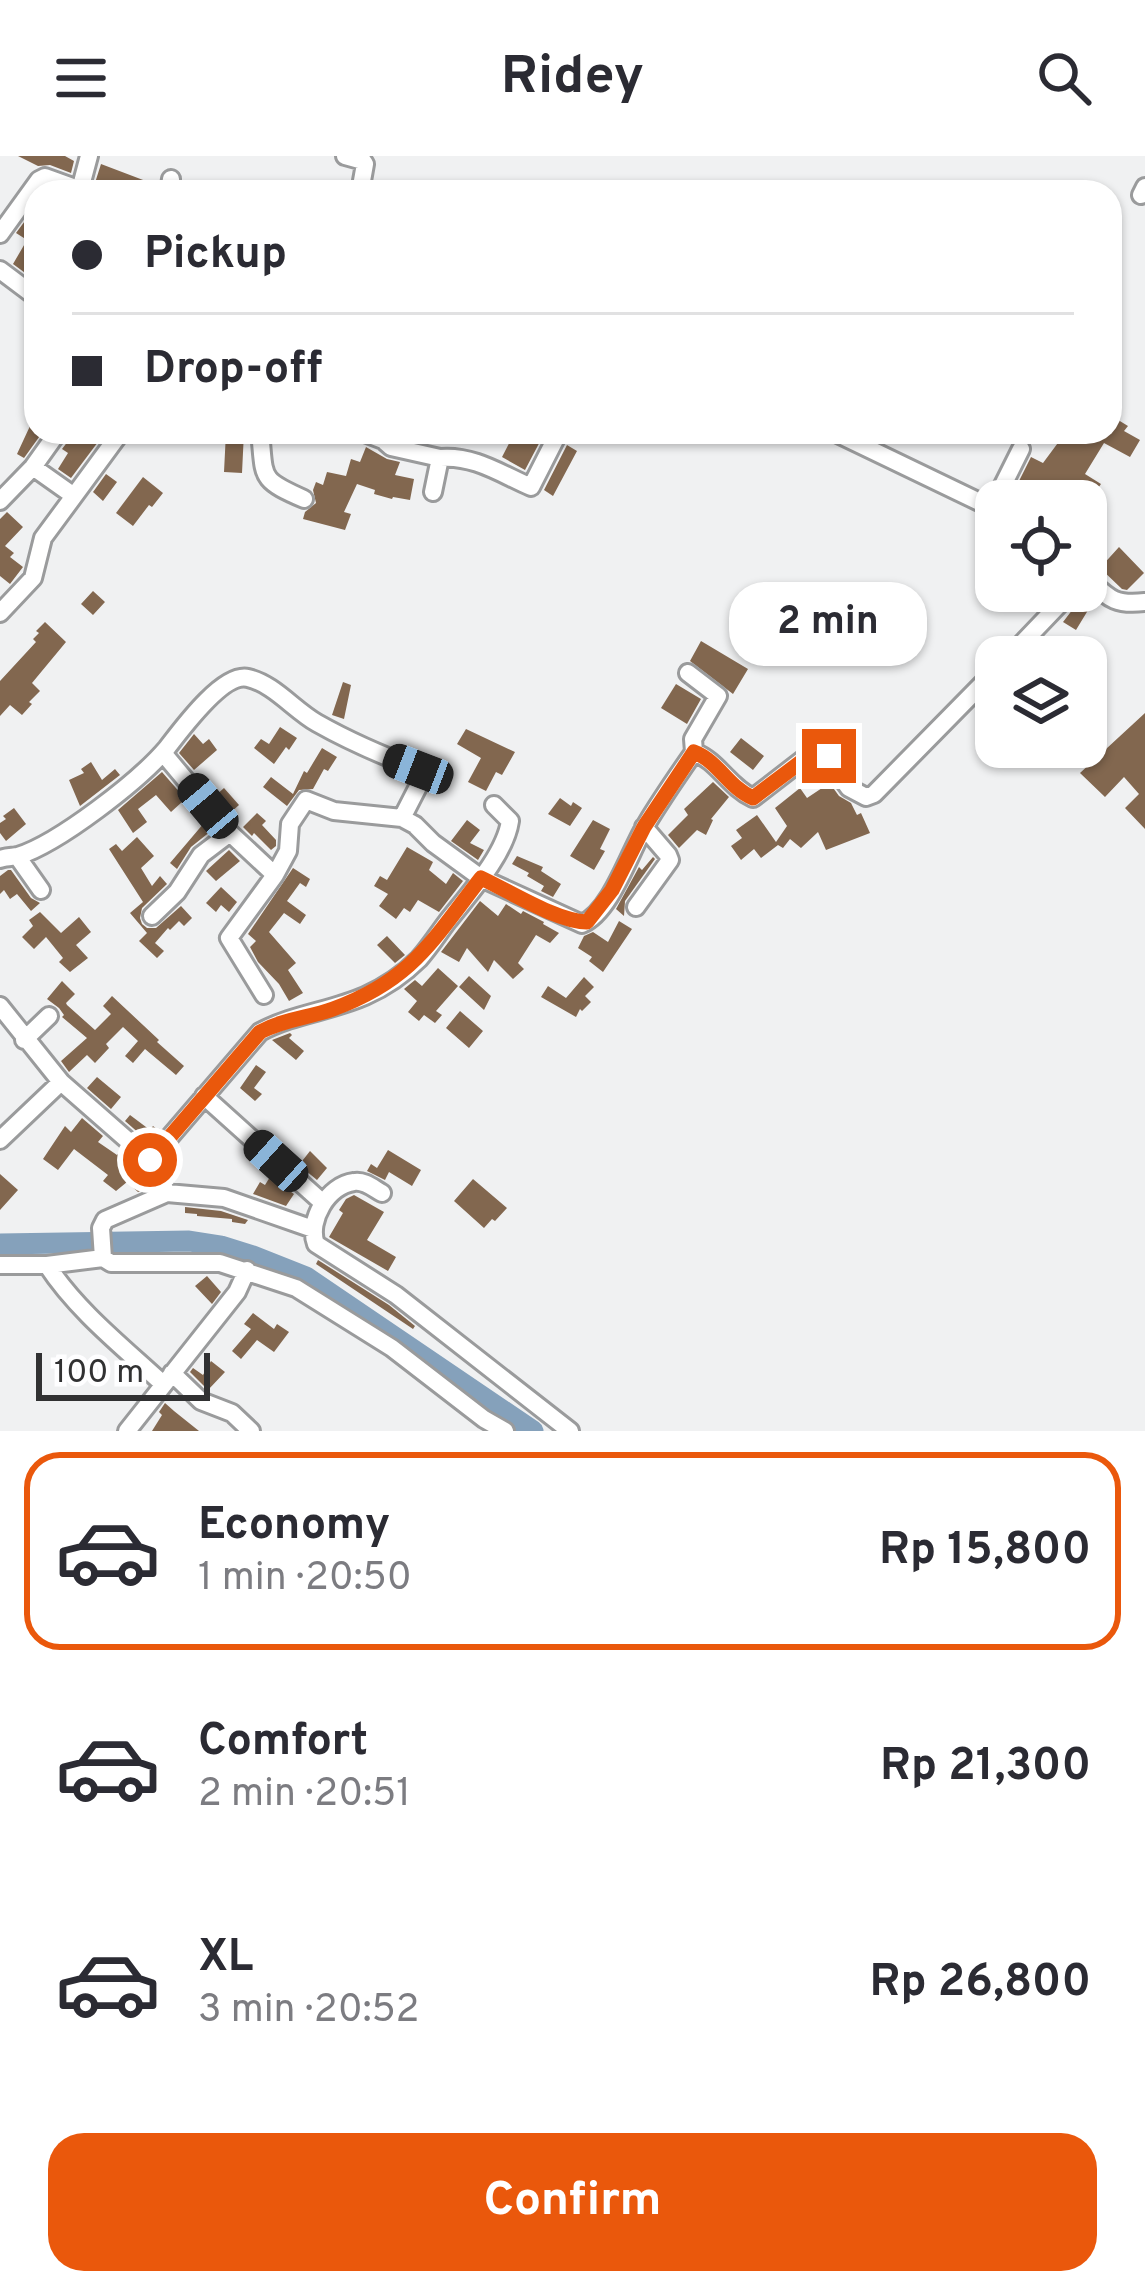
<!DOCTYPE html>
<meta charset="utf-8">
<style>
:root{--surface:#fff;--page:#f2f2f3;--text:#2b2b33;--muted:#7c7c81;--line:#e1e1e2;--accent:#ea580c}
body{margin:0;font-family:Overpass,sans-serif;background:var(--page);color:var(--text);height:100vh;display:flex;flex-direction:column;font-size:45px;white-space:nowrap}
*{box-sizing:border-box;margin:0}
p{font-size:39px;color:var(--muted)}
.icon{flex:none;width:66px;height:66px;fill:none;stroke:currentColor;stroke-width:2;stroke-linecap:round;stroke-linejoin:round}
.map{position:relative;height:1275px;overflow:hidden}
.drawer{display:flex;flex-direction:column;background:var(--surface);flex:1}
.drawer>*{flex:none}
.top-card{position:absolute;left:24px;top:24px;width:1098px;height:264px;border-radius:36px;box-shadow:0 3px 9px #0004;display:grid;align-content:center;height:264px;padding:0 48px;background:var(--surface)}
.buttons{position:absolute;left:975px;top:324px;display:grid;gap:24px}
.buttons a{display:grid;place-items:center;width:132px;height:132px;border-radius:24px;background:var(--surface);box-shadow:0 3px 9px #0004;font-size:60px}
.scale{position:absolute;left:36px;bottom:30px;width:174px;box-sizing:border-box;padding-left:12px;border:6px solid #313132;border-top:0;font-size:33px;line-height:42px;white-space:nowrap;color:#313132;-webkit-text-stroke:9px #fefeff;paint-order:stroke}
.end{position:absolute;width:54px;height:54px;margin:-27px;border:15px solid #ea580c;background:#fff;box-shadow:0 0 0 6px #fff}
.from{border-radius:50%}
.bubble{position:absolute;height:84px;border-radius:36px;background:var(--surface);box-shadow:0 3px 9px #0004;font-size:39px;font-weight:700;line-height:84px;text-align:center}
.car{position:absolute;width:36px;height:72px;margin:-36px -18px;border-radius:15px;box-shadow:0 0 9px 3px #0007;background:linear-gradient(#222 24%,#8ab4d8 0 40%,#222 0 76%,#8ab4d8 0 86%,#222 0)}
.top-card b{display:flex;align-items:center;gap:42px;height:114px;font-size:45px}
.top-card b+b{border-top:3px solid var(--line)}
.top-card i{width:30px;height:30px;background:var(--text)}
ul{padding:21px 0 0;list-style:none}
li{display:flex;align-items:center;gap:36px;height:198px;margin:0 24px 18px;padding:0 24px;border:6px solid transparent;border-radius:36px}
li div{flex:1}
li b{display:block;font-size:45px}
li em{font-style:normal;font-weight:700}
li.on{border-color:var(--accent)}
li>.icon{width:108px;height:108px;stroke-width:1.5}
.action{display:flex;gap:24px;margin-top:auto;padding:24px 48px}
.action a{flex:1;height:138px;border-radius:36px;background:var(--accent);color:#fff;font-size:48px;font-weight:700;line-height:138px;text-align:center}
header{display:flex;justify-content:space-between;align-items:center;height:156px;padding:0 48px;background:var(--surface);font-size:54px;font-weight:700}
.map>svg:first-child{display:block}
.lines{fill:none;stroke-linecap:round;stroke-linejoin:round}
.river{stroke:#85a1bb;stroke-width:21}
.building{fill:#82674f}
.minor-casing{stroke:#9a9b9c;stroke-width:22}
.minor{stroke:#fff;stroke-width:16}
.route{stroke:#ea580c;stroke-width:15}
</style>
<header><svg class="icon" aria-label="menu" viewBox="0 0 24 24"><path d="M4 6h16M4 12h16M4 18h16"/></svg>Ridey<svg class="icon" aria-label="search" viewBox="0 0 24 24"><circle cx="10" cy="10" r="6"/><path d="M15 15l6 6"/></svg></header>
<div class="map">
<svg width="1145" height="1275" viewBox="0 0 1145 1275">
<rect width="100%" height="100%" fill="#f0f1f2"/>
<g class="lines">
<path class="river" d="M0 1088 189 1085 221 1090 253 1100 306 1121 533 1275"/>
</g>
<path class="building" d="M18 0H65L74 5 71 17 50 9 38 10Z
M101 8 151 27 147 36 116 28 113 36H95L94 30Z
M36 50V125L13 108 27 84 16 77Z
M1110 259 1128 270 1124 275 1140 284 1130 301 1104 287 1085 318 1101 328 1096 335H1086L1073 327 1063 345H1058L1038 334 1036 338 1019 325 1031 301 1043 307 1066 276H1077L1093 286 1099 276H1110Z
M35 268 36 276 42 277 24 302 17 298 30 270 33 271Z
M75 276H93L101 282 71 322 58 313 68 297 62 293Z
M226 276H244L242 317 224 316Z
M515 276H545L525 314 502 301Z
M567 289 577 295 553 340 544 334Z
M366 291 387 303 400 306 395 319 414 323 410 344 393 341 392 343 374 338 375 334 357 328 344 356 351 358 345 374 303 363 305 356 316 347 313 334 316 326 323 329 327 316 346 320 351 303 360 306Z
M106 318 117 326 103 345 93 336Z
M143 321 163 337 152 351 149 349 133 370 116 357Z
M7 356 23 371 5 390 14 397 10 401 23 411 10 428 0 420V363Z
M1119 391 1144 417 1127 434 1122 433 1100 412Z
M93 435 105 446 93 459 81 448Z
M1083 440 1093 446 1076 474 1063 466Z
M45 466 66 486 32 527 40 535 29 546 32 548 22 559 10 549 0 560V525L36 486 33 483 39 477 36 475Z
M701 485 748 513 733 538 690 505Z
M343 526 351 529 344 563 332 559Z
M676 528 701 543 687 568 661 552Z
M1145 557V673L1125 652 1139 638 1124 621 1105 641 1080 617Z
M280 571 297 582 289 594 286 591 274 608 254 592 261 583 269 588Z
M466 573 515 596 502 619 496 616 486 635 468 626 481 602 457 588Z
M194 578 203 588 209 583 217 594 194 614 179 597Z
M741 582 764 600 753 614 730 596Z
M322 592 337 601 328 615 324 613 313 633 299 634 287 650 263 631 271 621 293 638 304 615 307 617Z
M91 606 102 624 115 613 120 619 80 650 69 624 84 617 81 613Z
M162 616 189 647 186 650 182 646 171 656 156 639 138 653 147 666 133 677 118 654Z
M826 622 839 640 851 647 857 659 861 657 870 677 826 694 818 676 801 692 790 683 783 692 778 689 761 702 754 693 741 704 731 690 742 682 736 674 757 659 776 686 787 670 775 652 800 632 807 642 822 632 819 626Z
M713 626 729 641 711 663 713 664 706 679 697 674 679 692 668 679 688 659 684 653Z
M224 632 239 649 230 657 215 640Z
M560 642 571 650 573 646 582 652 570 670 548 658Z
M14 652 26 668 6 685 0 677V667L6 663 3 660Z
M257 657 266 665 262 669 276 684V690L271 694 254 677 252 680 243 671Z
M467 664 480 674 470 687 484 694 478 704 451 685Z
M593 664 610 673 600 693 605 695 594 714 570 700Z
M204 667 211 675 191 691 177 713 170 707Z
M137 681 154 700 141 712 152 730 160 720 167 728 142 752 140 762 142 768 147 772H156L181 750 192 762 184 770 179 765 170 774 168 772 155 787 164 795 157 802 139 785 147 777 130 757 143 746 109 693 116 688 122 695Z
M407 691 433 706 429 714 446 728 453 717 463 725 439 756 418 744 410 756 404 752 396 763 379 750 388 738 374 730 380 720 387 724Z
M229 694 240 705 216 725 206 715Z
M517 700 543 711 541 715 561 728 553 741 541 735 544 730 527 720 529 717 512 708Z
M653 701 655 703 625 745 624 760 616 753 639 711 642 714Z
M293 712 310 723 306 731 300 727 287 745 306 759 300 768 284 757 269 776 296 807 288 814 303 837 289 845 279 828 258 806 250 791 256 785 248 778Z
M8 714H11L31 742 40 747 31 755 17 738 10 743 4 734 0 738V720Z
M221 731 237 746 229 756 221 749 216 756 206 747Z
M480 745 498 760 506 748 521 758 523 755 544 766 543 768 559 777 550 787 536 779 518 807 524 813 513 823 494 804 488 816 467 792 459 806 441 796Z
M40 756 61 777 79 761 91 776 76 789 88 802 70 816 59 806 63 802 46 781 34 793 22 781 33 770 29 764Z
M619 765 632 773 603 816 589 805 592 801 578 792 584 780 593 776 608 786Z
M387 780 405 799 395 807 377 789Z
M438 812 458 830 436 855 442 859 435 867 424 859 419 865 408 856 417 845 404 833 415 824 422 830Z
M469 820 491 840 484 854 459 831Z
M584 821 594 831 585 840 591 846 582 855 580 853 576 861 541 841 548 830 566 842Z
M62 825 75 838 66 847 67 849 95 874 111 858 103 850 112 840 159 884 157 886 184 910 176 919 145 893 133 907 125 900 138 885 123 871 106 888 109 892 95 907 87 899 69 916 61 905 87 882 62 861 64 859 59 852 47 843Z
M460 855 483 875 469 892 446 872Z
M290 877 292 879 289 882 304 895 296 904 272 884Z
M256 909 266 916 254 932 262 938 255 945 240 932Z
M97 921 121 941 111 953 87 932Z
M130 959 150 974 153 970 158 974 160 972 149 986 125 965Z
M82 962 103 980 98 986 117 999 120 995 140 1012 149 1030 147 1032 138 1036 127 1026 116 1035 103 1025 108 1019 74 993 58 1014 43 1003 65 970 71 976Z
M388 994 421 1014 412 1030 389 1016 385 1024 367 1015 371 1008 377 1012Z
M310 995 327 1012 317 1024 299 1009Z
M0 1018 18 1034 0 1054Z
M270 1021 294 1038 286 1050 253 1038 260 1026 265 1029Z
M473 1023 507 1052 495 1065 492 1063 484 1072 454 1045Z
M354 1039 384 1056 367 1084 396 1101 388 1115 329 1081 343 1057 339 1054 346 1043Z
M185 1051 221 1055 248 1064 245 1068 232 1066V1063L197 1060V1058L185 1057Z
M318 1104 389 1149 415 1170 413 1173 316 1108Z
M207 1120 221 1136 212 1148 195 1130Z
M253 1157 274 1173 277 1168 289 1176 274 1196 257 1184 241 1203 232 1195 251 1173 244 1168Z
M211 1205 225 1216 208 1234 190 1216 193 1212 203 1219Z
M165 1247 174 1255 199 1275H152L162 1259 159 1256Z"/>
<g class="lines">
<g class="minor-casing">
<path id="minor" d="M345 0 363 5 365 8 360 36
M83 36 81 30 89 0
M169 36 171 23
M1141 39 1145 31
M0 78 39 24 45 21 81 34
M0 114 36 141
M260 276C265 322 258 323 304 343
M362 276 383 284 391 291 440 302 433 336
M834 276 996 354
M440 302C474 299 501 318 531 331L559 276
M74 340 121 276
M0 345 33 311 58 276
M992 351 1021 293
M1086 355 1091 347
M1086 421C1108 441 1113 450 1145 446
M0 457 33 422 43 382 74 340 33 311
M1009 501 1072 435
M688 517 718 540 693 583 694 596
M163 597 230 677 275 719 288 695 290 668 306 644 334 655 402 662
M17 700 41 734
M0 703C6 701 12 701 18 700 59 687 139 625 167 592 181 574 223 516 248 522 274 528 294 554 317 567 347 584 386 601 418 613L423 617 422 623 402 662 415 669 433 687 481 722 582 768C612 755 630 694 647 667 662 642 678 619 694 596 718 605 729 631 753 642L814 595H822L849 632 866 641 874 638 996 514
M636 751 670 704 668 699 644 671
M152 760 177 736 201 699 230 677
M264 839 229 782 275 719
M0 850 61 926 150 1004 167 1037
M24 884 49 860
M204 940 323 1047
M0 984 61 926
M150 1004 260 876C293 858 331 855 365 840 385 831 403 819 419 803 429 792 438 778 447 766 468 739 505 699 510 665L494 649
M382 1037C373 1032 364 1024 354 1026 328 1029 307 1065 316 1088L396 1139 570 1275
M103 1102 101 1072 105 1064 167 1037 224 1042 313 1073
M0 1109H47L103 1102 111 1107H220L296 1132 392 1192 484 1263 505 1275
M47 1109C77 1155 123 1191 163 1228
M172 1217 201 1245 232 1257 251 1275
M127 1275 237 1136 247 1114"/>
</g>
<use href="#minor" class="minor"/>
</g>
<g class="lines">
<path class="route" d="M150 1004 260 876C284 863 308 862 333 853 412 824 432 785 481 722 511 736 556 765 587 766L612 734 644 671 694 596C718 605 729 632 753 642L814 596 822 595 829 600"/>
</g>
</svg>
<div class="buttons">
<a><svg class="icon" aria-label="locate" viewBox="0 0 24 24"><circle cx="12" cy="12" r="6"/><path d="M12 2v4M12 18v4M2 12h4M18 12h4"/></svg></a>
<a><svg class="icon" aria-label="layers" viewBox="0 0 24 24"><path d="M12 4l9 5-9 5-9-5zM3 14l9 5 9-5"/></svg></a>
</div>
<div class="scale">100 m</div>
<i class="end from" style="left:150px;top:1004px"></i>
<i class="end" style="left:829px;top:600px"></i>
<div class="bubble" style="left:729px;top:426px;width:198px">2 min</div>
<i class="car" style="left:418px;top:613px;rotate:291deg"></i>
<i class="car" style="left:208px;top:650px;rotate:320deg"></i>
<i class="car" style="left:276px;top:1005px;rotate:312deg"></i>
<div class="top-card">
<b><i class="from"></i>Pickup</b>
<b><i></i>Drop-off</b>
</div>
</div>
<section class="drawer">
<ul>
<li class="on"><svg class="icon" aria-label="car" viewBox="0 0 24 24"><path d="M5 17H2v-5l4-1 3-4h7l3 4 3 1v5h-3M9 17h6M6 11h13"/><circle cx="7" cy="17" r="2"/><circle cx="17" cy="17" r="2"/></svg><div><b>Economy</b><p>1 min · 20:50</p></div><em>Rp 15,800</em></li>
<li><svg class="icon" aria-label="car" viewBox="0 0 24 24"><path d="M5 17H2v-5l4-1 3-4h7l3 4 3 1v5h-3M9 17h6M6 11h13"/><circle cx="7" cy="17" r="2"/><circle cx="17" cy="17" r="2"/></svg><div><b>Comfort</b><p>2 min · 20:51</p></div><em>Rp 21,300</em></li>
<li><svg class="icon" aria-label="car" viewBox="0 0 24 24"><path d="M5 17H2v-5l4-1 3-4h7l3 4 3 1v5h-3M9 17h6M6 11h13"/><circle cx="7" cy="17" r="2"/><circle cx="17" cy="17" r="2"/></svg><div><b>XL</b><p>3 min · 20:52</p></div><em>Rp 26,800</em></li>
</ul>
<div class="action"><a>Confirm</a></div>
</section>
